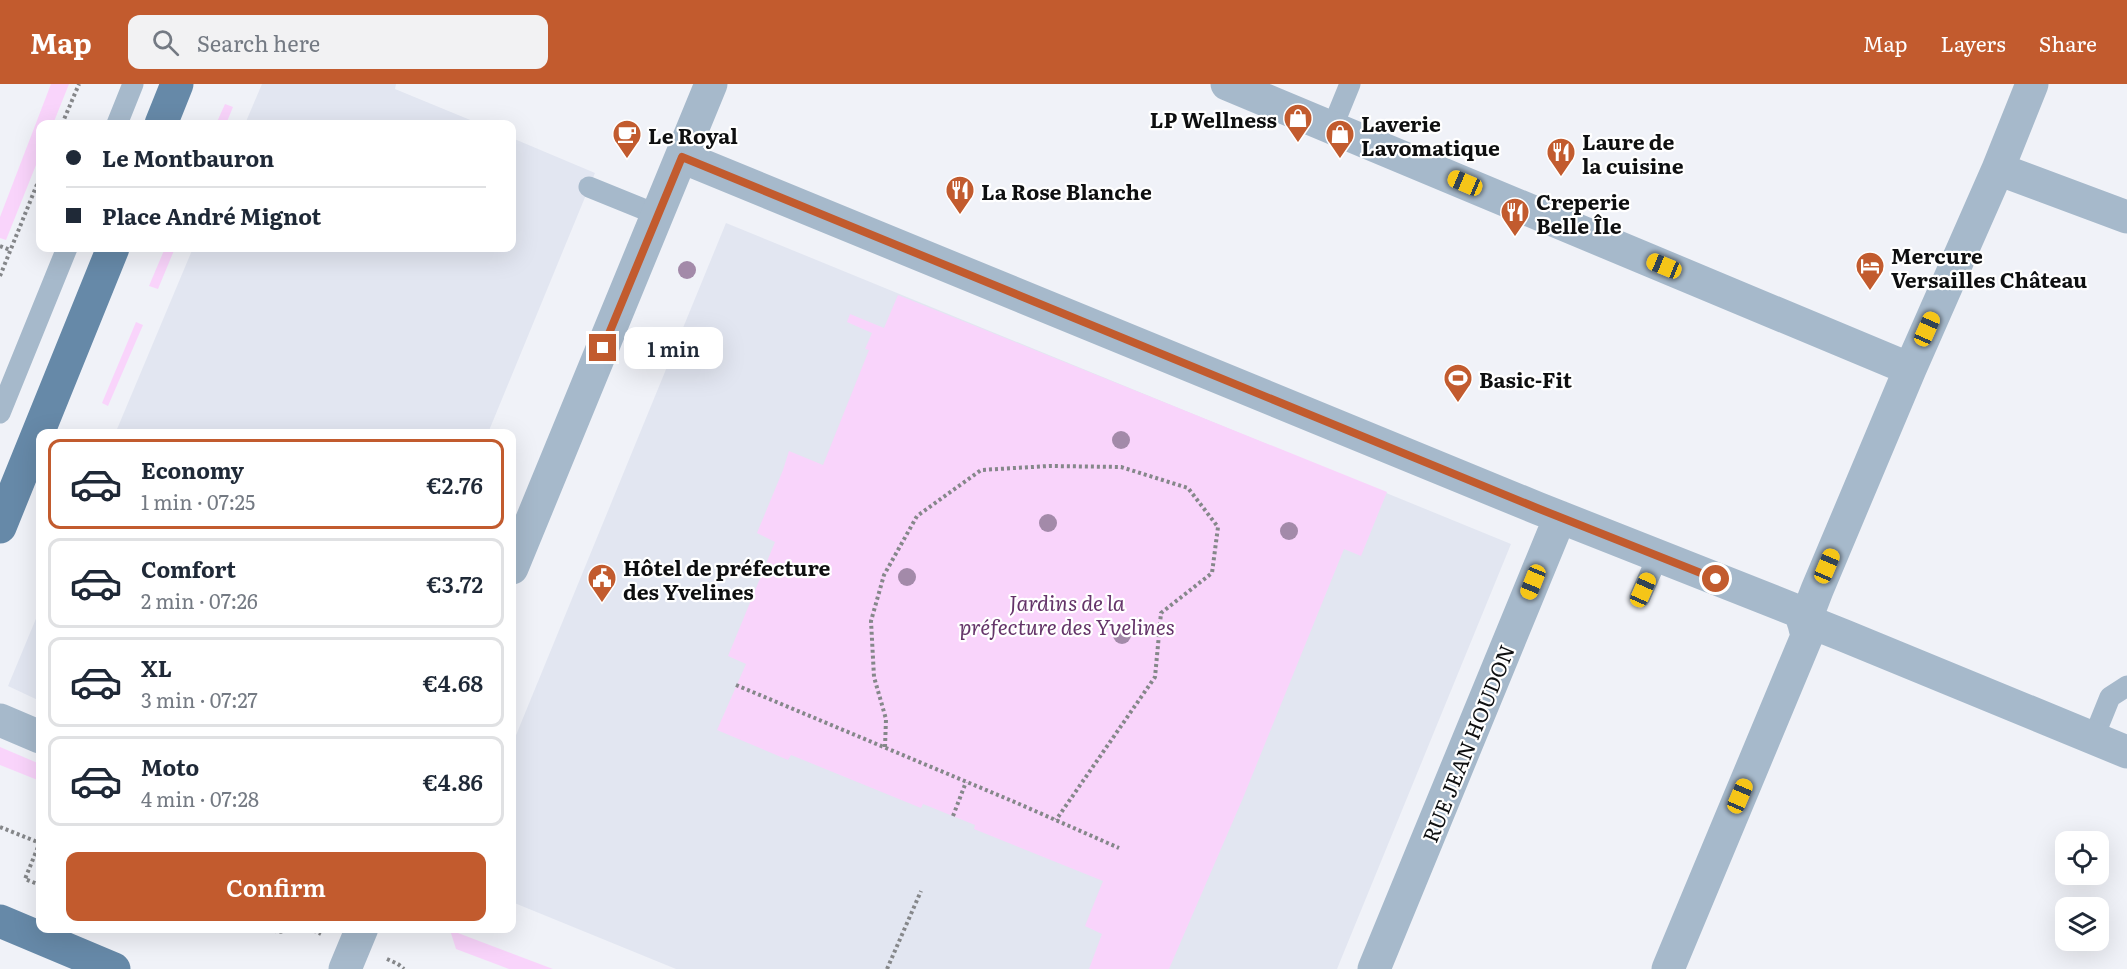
<!DOCTYPE html>
<meta charset="utf-8">
<style>
:root{--surface:#fff;--page:#f2f2f3;--text:#1f2937;--muted:#747a83;--line:#e0e1e3;--accent:#c25b2e}
body{margin:0;font-family:Literata,serif;background:var(--page);color:var(--text);height:100vh;display:flex;flex-direction:column;font-size:22px;white-space:nowrap}
*{box-sizing:border-box;margin:0}
p{font-size:20px;color:var(--muted)}
.icon{flex:none;width:33px;height:33px;fill:none;stroke:currentColor;stroke-width:2;stroke-linecap:round;stroke-linejoin:round}
.map{position:relative;flex:1;overflow:hidden}
.drawer{position:absolute;left:36px;top:345px;width:480px;height:504px;display:flex;flex-direction:column;background:var(--surface);border-radius:12px;box-shadow:0 6px 24px #0002}
.drawer>*{flex:none}
.guide{position:absolute;left:36px;top:36px;width:480px;height:132px;border-radius:12px;box-shadow:0 6px 24px #0002;display:grid;align-content:center;height:132px;padding:0 30px;background:var(--surface)}
.controls{position:absolute;left:2055px;top:747px;display:grid;gap:12px}
.controls a{display:grid;place-items:center;width:54px;height:54px;border-radius:12px;background:var(--surface);box-shadow:0 6px 24px #0002;font-size:30px}
.end{position:absolute;width:27px;height:27px;margin:-14px;border:8px solid #c25b2e;background:#fff;box-shadow:0 0 0 3px #fff}
.from{border-radius:50%}
.bubble{position:absolute;height:42px;border-radius:12px;background:var(--surface);box-shadow:0 6px 24px #0002;font-size:20px;font-weight:600;line-height:42px;text-align:center}
.car{position:absolute;width:18px;height:36px;margin:-18px -9px;border-radius:8px;box-shadow:0 0 4px 2px #0007;background:linear-gradient(#f5c518 24%,#345 0 40%,#f5c518 0 76%,#345 0 86%,#f5c518 0)}
.guide b{display:flex;align-items:center;gap:21px;height:57px;font-size:22px}
.guide b+b{border-top:2px solid var(--line)}
.guide i{width:15px;height:15px;background:var(--text)}
ul{padding:10px 0 0;list-style:none}
li{display:flex;align-items:center;gap:18px;height:90px;margin:0 12px 9px;padding:0 18px;border:3px solid var(--line);border-radius:12px}
li div{flex:1}
li b{display:block;font-size:22px}
li em{font-style:normal;font-weight:600}
li.current{border-color:var(--accent)}
li>.icon{width:54px;height:54px;stroke-width:1.5}
.primary-button{display:flex;gap:12px;margin-top:auto;padding:12px 30px}
.primary-button a{flex:1;height:69px;border-radius:12px;background:var(--accent);color:#fff;font-size:24px;font-weight:600;line-height:69px;text-align:center}
header{display:flex;align-items:center;gap:36px;box-sizing:border-box;height:84px;padding:0 30px;background:var(--accent);color:#fff}
header strong{font-size:28px}
nav{display:flex;gap:33px;margin-inline-start:auto;font-size:21px}
.search{width:420px;height:54px;background:var(--page);display:flex;align-items:center;gap:15px;box-sizing:border-box;padding:0 21px;border-radius:12px;color:var(--muted);font-size:22px}
.map>svg:first-child{display:block}
.built{fill:#e2e6f1}
.green{fill:#f9d4fb}
.lines{fill:none;stroke-linecap:round;stroke-linejoin:round}
.path{stroke:#85878a;stroke-width:4;stroke-dasharray:3 3;stroke-linecap:butt}
.service{stroke:#a6b9cb;stroke-width:21}
.minor{stroke:#a6b9cb;stroke-width:33}
.primary{stroke:#6689a8;stroke-width:33}
.tree{fill:#a38aa9}
.route{stroke:#c25b2e;stroke-width:8}
.labels{text-anchor:middle;dominant-baseline:central;stroke-width:4.5;stroke-linejoin:round;paint-order:stroke}
.poi-label{font-size:21px;font-weight:bold;fill:#0e0f10;stroke:#fff;text-anchor:start}
.park-label{font-size:21px;font-style:italic;fill:#643469;stroke:#fff}
.street-label{font-size:21px;fill:#0e0f10;stroke:#fff}
</style>
<header>
<strong>Map</strong>
<div class="search"><svg class="icon" aria-label="search" viewBox="0 0 24 24"><circle cx="10" cy="10" r="6"/><path d="M15 15l6 6"/></svg>Search here</div>
<nav><a>Map</a><a>Layers</a><a>Share</a></nav>
</header>
<div class="map">
<svg width="2127" height="885" viewBox="0 0 2127 885">
<rect width="100%" height="100%" fill="#f0f2f8"/>
<path class="built" d="M262 0H396L395 5 480 40H245Z
M512 54 595 89 488 349 115 350 193 164H512Z
M726 139 1511 460 1337 885H676L512 818V661Z
M40 525V617L8 602Z"/>
<path class="green" d="M51 0H69L53 40H40V71L6 156 0 154V133Z
M225 20 233 23 226 40H216Z
M165 164H175L158 205 149 202Z
M898 211 1387 408 1361 472 1344 465 1243 714 1169 885H1089L1102 850 1085 842 1103 797 974 745 975 741 923 720 921 724 791 671 788 676 717 646 746 580 728 572 775 458 757 449 783 386 789 367 823 381 869 266 865 265 872 249 847 238 850 230 884 244Z
M136 238 143 241 108 322 102 319Z
M0 663 40 680V697L0 681Z
M450 846 553 885H509L456 865Z"/>
<g class="lines">
<path class="path" d="M62 40 79 0
M0 162 10 166
M0 192 40 93
M736 601 1017 719 1119 764
M885 663 886 635 874 593 871 537 884 491 917 432 981 386 1049 382 1121 383 1188 404 1218 443 1212 489 1161 529 1155 593 1056 736
M953 732 966 698
M0 743 40 759
M40 758 25 795 40 801
M268 844 278 848 308 844
M308 844 321 850
M387 875 398 880 404 885
M887 885 921 807"/>
<path class="service" d="M117 40 133 0
M1332 44 1350 0
M589 103 658 131
M0 329 67 164
M1640 513 1658 472
M2093 655 2110 613 2127 602"/>
<path class="minor" d="M1227 0 1910 285
M682 73 1537 424 1800 528 1804 540 1820 542 1845 552 2127 668
M1998 85 2127 133
M512 484 711 0
M0 636 40 653
M345 885 362 844
M1374 885 1560 433
M1668 885 1807 552 1804 540 1817 506 1910 285 1998 85 2032 0"/>
<path class="primary" d="M161 40 177 0
M0 443 113 164
M0 837 114 885"/>
</g>
<g class="tree">
<circle cx="687" cy="186" r="9"/>
<circle cx="1121" cy="356" r="9"/>
<circle cx="1048" cy="439" r="9"/>
<circle cx="1289" cy="447" r="9"/>
<circle cx="907" cy="493" r="9"/>
<circle cx="1122" cy="551" r="9"/>
</g>
<g class="lines">
<path class="route" d="M603 264 682 73 1537 424 1716 495"/>
</g>
<defs>
<g id="shop-pin" transform="scale(1.5)"><path d="M0 17L-7.5 6A9.5 9.5 0 1 1 7.5 6Z" fill="#c25b2e" stroke="#fff"/><path d="M-5-2.5h2.3a2.7 3.5 0 0 1 5.4 0H5L5.5 6h-11ZM-1.5-2.5h3a1.5 2.3 0 0 0-3 0Z" fill="#fff"/></g>
<g id="cafe-pin" transform="scale(1.5)"><path d="M0 17L-7.5 6A9.5 9.5 0 1 1 7.5 6Z" fill="#c25b2e" stroke="#fff"/><path d="M-5.5-4.5H6V0H3Q3 3.5 0 3.5H-2.5Q-5.5 3.5-5.5 0ZM3-3.2v2h1.7v-2ZM-6 4.5H4V6H-6Z" fill="#fff"/></g>
<g id="restaurant-pin" transform="scale(1.5)"><path d="M0 17L-7.5 6A9.5 9.5 0 1 1 7.5 6Z" fill="#c25b2e" stroke="#fff"/><path d="M-5-6h1v4h1v-4h1v4h1v-4h1v5L-1.5 .5V6h-2V.5L-5-1ZM5-6V6H3V1.5H1.5Q1.5-4 5-6Z" fill="#fff"/></g>
<g id="hotel-pin" transform="scale(1.5)"><path d="M0 17L-7.5 6A9.5 9.5 0 1 1 7.5 6Z" fill="#c25b2e" stroke="#fff"/><path d="M-6-4.5h1.5V1H6V5H4.5V3h-9V5H-6ZM-4 0a1.8 1.8 0 1 1 3.6 0ZM.5 0V-2.5h3Q6-2.5 6 0Z" fill="#fff"/></g>
<g id="stadium-pin" transform="scale(1.5)"><path d="M0 17L-7.5 6A9.5 9.5 0 1 1 7.5 6Z" fill="#c25b2e" stroke="#fff"/><path d="M0-5a6.5 5 0 1 0 0 10a6.5 5 0 1 0 0-10ZM-3.5-1.8h7v3.6h-7Z" fill="#fff"/></g>
<g id="civic-pin" transform="scale(1.5)"><path d="M0 17L-7.5 6A9.5 9.5 0 1 1 7.5 6Z" fill="#c25b2e" stroke="#fff"/><path d="M-.6-6.5H3V-4.5H.6V-3L4-1V1h2V6H-6V1h2V-1L-.6-3ZM-1.2 2.5V6h2.4V2.5Z" fill="#fff"/></g>
</defs>
<g fill-rule="evenodd">
<use href="#shop-pin" x="1298" y="34"/>
<use href="#cafe-pin" x="627" y="50"/>
<use href="#shop-pin" x="1340" y="50"/>
<use href="#restaurant-pin" x="1561" y="68"/>
<use href="#restaurant-pin" x="960" y="106"/>
<use href="#restaurant-pin" x="1515" y="128"/>
<use href="#hotel-pin" x="1870" y="182"/>
<use href="#stadium-pin" x="1458" y="294"/>
<use href="#civic-pin" x="602" y="494"/>
</g>
<g class="labels">
<g class="poi-label">
<text x="1277" y="34" text-anchor="end">LP Wellness</text>
<text x="1361" y="38">Laverie<tspan x="1361" dy="24">Lavomatique</tspan></text>
<text x="648" y="50">Le Royal</text>
<text x="1582" y="56">Laure de<tspan x="1582" dy="24">la cuisine</tspan></text>
<text x="981" y="106">La Rose Blanche</text>
<text x="1536" y="116">Creperie<tspan x="1536" dy="24">Belle Île</tspan></text>
<text x="1891" y="170">Mercure<tspan x="1891" dy="24">Versailles Château</tspan></text>
<text x="1479" y="294">Basic-Fit</text>
<text x="623" y="482">Hôtel de préfecture<tspan x="623" dy="24">des Yvelines</tspan></text>
</g>
<g class="park-label">
<text x="1067" y="517">Jardins de la<tspan x="1067" dy="24">préfecture des Yvelines</tspan></text>
</g>
<g class="street-label">
<text transform="translate(1467 659) rotate(-68)">RUE JEAN HOUDON</text>
</g>
</g>
</svg>
<div class="controls">
<a><svg class="icon" aria-label="locate" viewBox="0 0 24 24"><circle cx="12" cy="12" r="6"/><path d="M12 2v4M12 18v4M2 12h4M18 12h4"/></svg></a>
<a><svg class="icon" aria-label="layers" viewBox="0 0 24 24"><path d="M12 4l9 5-9 5-9-5zM3 14l9 5 9-5"/></svg></a>
</div>
<i class="end from" style="left:1716px;top:495px"></i>
<i class="end" style="left:603px;top:264px"></i>
<div class="bubble" style="left:624px;top:243px;width:99px">1 min</div>
<i class="car" style="left:1465px;top:99px;rotate:293deg"></i>
<i class="car" style="left:1664px;top:182px;rotate:292deg"></i>
<i class="car" style="left:1927px;top:245px;rotate:24deg"></i>
<i class="car" style="left:1827px;top:482px;rotate:23deg"></i>
<i class="car" style="left:1533px;top:498px;rotate:202deg"></i>
<i class="car" style="left:1643px;top:506px;rotate:24deg"></i>
<i class="car" style="left:1740px;top:712px;rotate:23deg"></i>
<div class="guide">
<b><i class="from"></i>Le Montbauron</b>
<b><i></i>Place André Mignot</b>
</div>
<section class="drawer">
<ul>
<li class="current"><svg class="icon" aria-label="car" viewBox="0 0 24 24"><path d="M5 17H2v-5l4-1 3-4h7l3 4 3 1v5h-3M9 17h6M6 11h13"/><circle cx="7" cy="17" r="2"/><circle cx="17" cy="17" r="2"/></svg><div><b>Economy</b><p>1 min · 07:25</p></div><em>€2.76</em></li>
<li><svg class="icon" aria-label="car" viewBox="0 0 24 24"><path d="M5 17H2v-5l4-1 3-4h7l3 4 3 1v5h-3M9 17h6M6 11h13"/><circle cx="7" cy="17" r="2"/><circle cx="17" cy="17" r="2"/></svg><div><b>Comfort</b><p>2 min · 07:26</p></div><em>€3.72</em></li>
<li><svg class="icon" aria-label="car" viewBox="0 0 24 24"><path d="M5 17H2v-5l4-1 3-4h7l3 4 3 1v5h-3M9 17h6M6 11h13"/><circle cx="7" cy="17" r="2"/><circle cx="17" cy="17" r="2"/></svg><div><b>XL</b><p>3 min · 07:27</p></div><em>€4.68</em></li>
<li><svg class="icon" aria-label="car" viewBox="0 0 24 24"><path d="M5 17H2v-5l4-1 3-4h7l3 4 3 1v5h-3M9 17h6M6 11h13"/><circle cx="7" cy="17" r="2"/><circle cx="17" cy="17" r="2"/></svg><div><b>Moto</b><p>4 min · 07:28</p></div><em>€4.86</em></li>
</ul>
<div class="primary-button"><a>Confirm</a></div>
</section>
</div>
